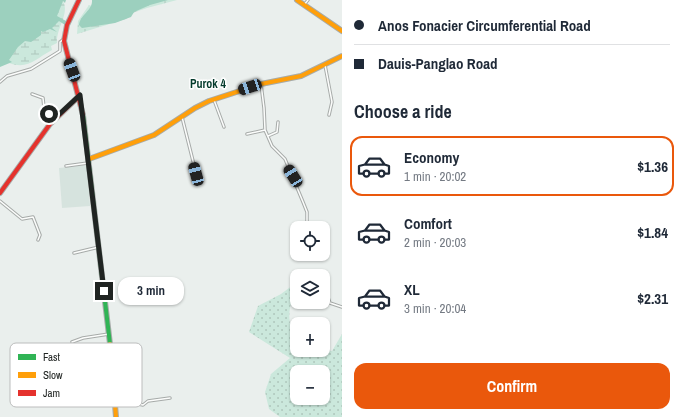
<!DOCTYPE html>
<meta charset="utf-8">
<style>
:root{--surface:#fff;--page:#f2f2f3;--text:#1f2937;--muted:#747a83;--line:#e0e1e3;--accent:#ea580c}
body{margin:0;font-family:"Archivo Narrow",sans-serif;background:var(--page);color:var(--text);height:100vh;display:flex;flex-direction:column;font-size:15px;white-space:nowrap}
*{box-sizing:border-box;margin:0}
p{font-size:13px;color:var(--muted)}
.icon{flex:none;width:22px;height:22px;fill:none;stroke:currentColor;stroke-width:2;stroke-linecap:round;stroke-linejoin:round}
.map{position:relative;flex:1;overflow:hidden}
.sheet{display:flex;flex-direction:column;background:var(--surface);width:340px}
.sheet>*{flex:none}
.guide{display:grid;align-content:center;height:88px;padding:0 12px;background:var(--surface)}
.buttons{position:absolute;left:290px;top:221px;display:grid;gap:8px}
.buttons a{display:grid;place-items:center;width:40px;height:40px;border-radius:8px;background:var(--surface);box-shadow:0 1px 3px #0004;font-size:20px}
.end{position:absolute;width:18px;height:18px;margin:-9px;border:5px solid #202422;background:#fff;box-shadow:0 0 0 2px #fff}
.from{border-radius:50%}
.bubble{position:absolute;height:28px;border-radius:12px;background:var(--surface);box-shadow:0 1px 3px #0004;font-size:13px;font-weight:700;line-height:28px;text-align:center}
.car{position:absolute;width:12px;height:24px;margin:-12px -6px;border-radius:5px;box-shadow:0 0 3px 1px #0007;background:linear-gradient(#222 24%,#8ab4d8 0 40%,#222 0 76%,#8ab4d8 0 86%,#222 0)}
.guide b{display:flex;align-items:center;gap:14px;height:38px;font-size:15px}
.guide b+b{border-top:1px solid var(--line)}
.guide i{width:10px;height:10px;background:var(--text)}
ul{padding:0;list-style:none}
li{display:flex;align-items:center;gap:12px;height:60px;margin:0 8px 6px;padding:0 4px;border:2px solid transparent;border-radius:12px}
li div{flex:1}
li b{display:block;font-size:15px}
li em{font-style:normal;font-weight:700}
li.selected{border-color:var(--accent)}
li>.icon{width:36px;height:36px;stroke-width:1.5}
h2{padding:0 12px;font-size:18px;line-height:48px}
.cta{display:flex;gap:8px;margin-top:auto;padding:8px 12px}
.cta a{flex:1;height:46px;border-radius:12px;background:var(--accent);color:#fff;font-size:16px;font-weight:700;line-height:46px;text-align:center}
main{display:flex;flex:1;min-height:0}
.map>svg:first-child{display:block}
.built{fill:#d6e3de}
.grass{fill:url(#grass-dots);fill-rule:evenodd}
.wetland{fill:url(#wetland-marsh)}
.water{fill:#9cd0be}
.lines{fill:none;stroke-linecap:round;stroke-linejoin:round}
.street-casing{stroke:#a7aba9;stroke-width:3.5}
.fast-casing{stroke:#a7aba9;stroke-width:6}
.slow-casing{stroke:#a7aba9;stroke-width:6}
.jam-casing{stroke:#a7aba9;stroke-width:6}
.street{stroke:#fcfdfc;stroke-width:1.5}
.fast{stroke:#30b455;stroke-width:4}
.slow{stroke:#ff9f0a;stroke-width:4}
.jam{stroke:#e5322d;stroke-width:4}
.route{stroke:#202422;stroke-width:5}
.labels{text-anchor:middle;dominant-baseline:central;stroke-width:3;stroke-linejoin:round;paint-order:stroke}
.neighbourhood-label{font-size:12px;font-weight:bold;fill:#043b2c;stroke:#fff}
.key{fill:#fff;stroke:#bcbdbd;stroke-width:1}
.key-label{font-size:11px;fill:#202422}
</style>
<main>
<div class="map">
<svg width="342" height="417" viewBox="0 0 342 417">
<defs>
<pattern id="grass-dots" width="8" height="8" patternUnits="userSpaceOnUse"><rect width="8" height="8" fill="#cbe8dc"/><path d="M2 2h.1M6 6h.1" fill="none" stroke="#aec7bc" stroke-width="1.8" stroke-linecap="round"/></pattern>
<pattern id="wetland-marsh" width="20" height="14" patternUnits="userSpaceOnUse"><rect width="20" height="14" fill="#cbe8dc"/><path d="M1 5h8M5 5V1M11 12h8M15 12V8" fill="none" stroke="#aec7bc"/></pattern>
</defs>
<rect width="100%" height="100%" fill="#eaefed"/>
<path class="built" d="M87 165 90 206 62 208 59 168Z"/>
<path class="grass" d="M297 282C293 297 282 322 297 334V350L323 349 332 351 342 334V417H280L269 409 265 392 271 374 290 358 249 332 258 306 281 294ZM297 372H323V398H297Z"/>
<path class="wetland" d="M125 0H177L147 8 135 12 126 19 77 34 78 21 89 5 104 10Z
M63 1C70 14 56 28 57 43L51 46 52 50C35 59 28 70 9 63L8 58 9 54Z"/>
<path class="water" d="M0 0H66L65 3 63 1 57 16 66 21 65 25 59 21 52 28 57 32 50 29 43 32 41 31V35L31 42 25 41 18 47 9 60 12 62 0 67Z
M92 0H168L150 5 134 12 131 17 115 23 82 28 79 25C80 15 93 10 92 0Z"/>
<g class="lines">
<g class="street-casing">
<path id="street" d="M304 5 308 0
M325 65 332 102 329 115
M0 82 7 76 31 69 60 51V42L64 39
M261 84 264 108 265 130 272 146 285 159 303 202 307 212V223
M32 94 43 98 44 108 53 120
M214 100 224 127
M182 117 197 177
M247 134 265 130
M268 136 277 132 278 122
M66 166 88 163
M0 201 22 219 33 217 40 235 38 240
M74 253 99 247
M325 289 330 303 342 307
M72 342 83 338 109 334
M116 399 143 405 148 401 170 398"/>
</g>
<g class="fast-casing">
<path id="fast" d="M83 115 110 344"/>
</g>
<g class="slow-casing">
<path id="slow" d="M297 0 342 31
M89 159 154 135 195 108 209 101 261 84 301 76 342 56
M110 344 116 417"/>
</g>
<g class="jam-casing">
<path id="jam" d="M79 0 67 25 64 41 83 115
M0 193 50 124 79 96"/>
</g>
<use href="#street" class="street"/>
<use href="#fast" class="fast"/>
<use href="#slow" class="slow"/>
<use href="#jam" class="jam"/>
</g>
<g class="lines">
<path class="route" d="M49 114 53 120 80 95 104 291"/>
</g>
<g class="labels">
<g class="neighbourhood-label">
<text x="208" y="84">Purok 4</text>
</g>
</g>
<rect x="10" y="343" width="132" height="64" rx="6" class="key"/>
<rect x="18" y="354" width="18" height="6" fill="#30b455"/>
<rect x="18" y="372" width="18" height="6" fill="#ff9f0a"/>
<rect x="18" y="390" width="18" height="6" fill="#e5322d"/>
<g class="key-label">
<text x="43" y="361">Fast</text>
<text x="43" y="379">Slow</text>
<text x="43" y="397">Jam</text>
</g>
</svg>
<div class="buttons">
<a><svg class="icon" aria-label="locate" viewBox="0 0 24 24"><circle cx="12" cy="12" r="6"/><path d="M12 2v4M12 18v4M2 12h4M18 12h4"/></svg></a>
<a><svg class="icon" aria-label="layers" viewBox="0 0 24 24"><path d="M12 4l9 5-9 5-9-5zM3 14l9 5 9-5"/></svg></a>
<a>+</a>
<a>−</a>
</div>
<i class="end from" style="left:49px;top:114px"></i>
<i class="end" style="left:104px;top:291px"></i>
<div class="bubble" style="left:118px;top:277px;width:66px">3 min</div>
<i class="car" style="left:72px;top:70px;rotate:340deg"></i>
<i class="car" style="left:250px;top:87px;rotate:252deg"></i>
<i class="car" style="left:196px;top:174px;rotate:345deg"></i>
<i class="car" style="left:293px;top:176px;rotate:328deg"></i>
</div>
<section class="sheet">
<div class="guide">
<b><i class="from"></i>Anos Fonacier Circumferential Road</b>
<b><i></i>Dauis-Panglao Road</b>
</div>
<h2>Choose a ride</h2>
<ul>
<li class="selected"><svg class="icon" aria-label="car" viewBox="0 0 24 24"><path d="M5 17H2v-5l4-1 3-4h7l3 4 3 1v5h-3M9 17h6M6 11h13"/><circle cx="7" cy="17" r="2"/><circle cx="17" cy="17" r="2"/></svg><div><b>Economy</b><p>1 min · 20:02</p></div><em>$1.36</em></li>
<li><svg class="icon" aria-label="car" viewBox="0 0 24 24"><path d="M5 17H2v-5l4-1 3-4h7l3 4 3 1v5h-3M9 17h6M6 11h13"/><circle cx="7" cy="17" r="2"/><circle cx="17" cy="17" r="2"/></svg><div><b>Comfort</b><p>2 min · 20:03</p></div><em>$1.84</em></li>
<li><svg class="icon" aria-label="car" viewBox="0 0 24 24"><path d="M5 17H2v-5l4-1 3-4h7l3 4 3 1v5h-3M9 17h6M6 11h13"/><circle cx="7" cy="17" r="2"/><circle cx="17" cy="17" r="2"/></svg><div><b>XL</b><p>3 min · 20:04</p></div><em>$2.31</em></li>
</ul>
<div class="cta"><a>Confirm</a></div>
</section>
</main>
